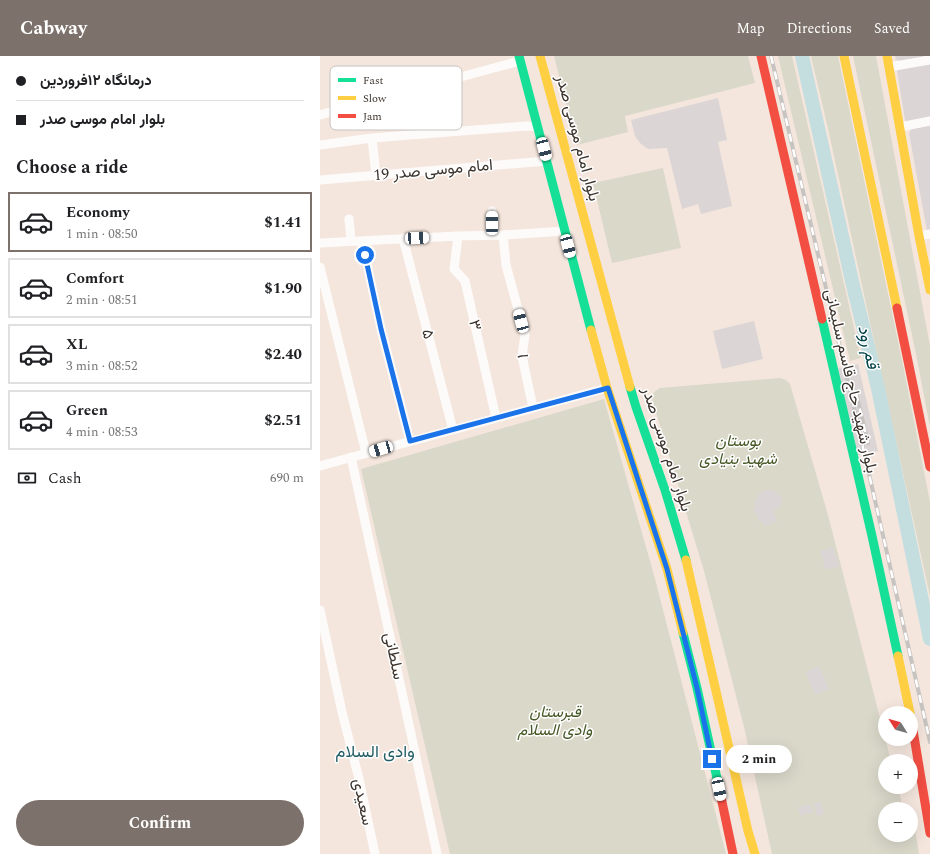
<!DOCTYPE html>
<meta charset="utf-8">
<style>
:root{--surface:#fff;--page:#f6f6f6;--text:#202124;--muted:#757577;--line:#e0e0e0;--accent:#7d726b}
body{margin:0;font-family:Spectral,Vazirmatn,serif;background:var(--page);color:var(--text);height:100vh;display:flex;flex-direction:column;font-size:15px;white-space:nowrap}
*{box-sizing:border-box;margin:0}
p{font-size:13px;color:var(--muted)}
.icon{flex:none;width:22px;height:22px;fill:none;stroke:currentColor;stroke-width:2;stroke-linecap:round;stroke-linejoin:round}
.map{position:relative;flex:1;overflow:hidden}
.drawer{display:flex;flex-direction:column;background:var(--surface);width:320px}
.drawer>*{flex:none}
.banner{display:grid;align-content:center;height:88px;padding:0 16px;background:var(--surface)}
.needle{width:26px;rotate:307deg}
.tools{position:absolute;left:558px;top:650px;display:grid;gap:8px}
.tools a{display:grid;place-items:center;width:40px;height:40px;border-radius:50%;background:var(--surface);box-shadow:0 4px 16px #0002;font-size:20px}
.end{position:absolute;width:18px;height:18px;margin:-9px;border:5px solid #1a73e8;background:#fff;box-shadow:0 0 0 2px #fff}
.from{border-radius:50%}
.bubble{position:absolute;height:28px;border-radius:14px;background:var(--surface);box-shadow:0 4px 16px #0002;font-size:13px;font-weight:700;line-height:28px;text-align:center}
.car{position:absolute;width:12px;height:24px;margin:-12px -6px;border-radius:5px;box-shadow:0 0 3px 1px #0007;background:linear-gradient(#fff 24%,#345 0 40%,#fff 0 76%,#345 0 86%,#fff 0)}
.banner b{display:flex;align-items:center;gap:14px;height:38px;font-size:15px}
.banner b+b{border-top:1px solid var(--line)}
.banner i{width:10px;height:10px;background:var(--text)}
ul{padding:0;list-style:none}
li{display:flex;align-items:center;gap:12px;height:60px;margin:0 8px 6px;padding:0 8px;border:2px solid var(--line);border-radius:0px}
li div{flex:1}
li b{display:block;font-size:15px}
li em{font-style:normal;font-weight:700}
li.active{border-color:var(--accent)}
li>.icon{width:36px;height:36px;stroke-width:1.5}
h2{padding:0 16px;font-size:18px;line-height:48px}
.pay{display:flex;align-items:center;gap:10px;height:44px;padding:0 16px;font-size:15px}
.pay p{margin-inline-start:auto}
.action{display:flex;gap:8px;margin-top:auto;padding:8px 16px}
.action a{flex:1;height:46px;border-radius:24px;background:var(--accent);color:#fff;font-size:16px;font-weight:700;line-height:46px;text-align:center}
header{display:flex;align-items:center;gap:24px;box-sizing:border-box;height:56px;padding:0 20px;background:var(--accent);color:#fff}
header strong{font-size:19px}
nav{display:flex;gap:22px;margin-inline-start:auto;font-size:14px}
main{display:flex;flex:1;min-height:0}
.map>svg:first-child{display:block}
.green{fill:#dad8c9;fill-rule:evenodd}
.lines{fill:none;stroke-linecap:round;stroke-linejoin:round}
.river{stroke:#c4dee0;stroke-width:14}
.building{fill:#dbd5d6}
.street{stroke:#fdfbfa;stroke-width:9}
.fast{stroke:#16e098;stroke-width:9}
.slow{stroke:#ffcf43;stroke-width:9}
.jam{stroke:#f24e42;stroke-width:9}
.rail-casing{stroke:#c6c3c1;stroke-width:4}
.rail{stroke:#fff;stroke-width:2.5;stroke-dasharray:8;stroke-linecap:butt}
.route{stroke:#1a73e8;stroke-width:5}
.labels{text-anchor:middle;dominant-baseline:central;stroke-width:3;stroke-linejoin:round;paint-order:stroke}
.street-label{font-size:16px;fill:#3d342d;stroke:#fff}
.park-label{font-size:16px;font-style:italic;fill:#475827;stroke:#fff}
.water-label{font-size:17px;font-style:italic;fill:#004349;stroke:#fff}
.neighbourhood-label{font-size:17px;fill:#245e65;stroke:#fff}
.key{fill:#fff;stroke:#c5c2c0;stroke-width:1}
.key-label{font-size:11px;fill:#3d342d}
</style>
<header>
<strong>Cabway</strong>
<nav><a>Map</a><a>Directions</a><a>Saved</a></nav>
</header>
<main>
<section class="drawer">
<div class="banner">
<b><i class="from"></i>درمانگاه ١٢فروردین</b>
<b><i></i>بلوار امام موسی صدر</b>
</div>
<h2>Choose a ride</h2>
<ul>
<li class="active"><svg class="icon" aria-label="car" viewBox="0 0 24 24"><path d="M5 17H2v-5l4-1 3-4h7l3 4 3 1v5h-3M9 17h6M6 11h13"/><circle cx="7" cy="17" r="2"/><circle cx="17" cy="17" r="2"/></svg><div><b>Economy</b><p>1 min · 08:50</p></div><em>$1.41</em></li>
<li><svg class="icon" aria-label="car" viewBox="0 0 24 24"><path d="M5 17H2v-5l4-1 3-4h7l3 4 3 1v5h-3M9 17h6M6 11h13"/><circle cx="7" cy="17" r="2"/><circle cx="17" cy="17" r="2"/></svg><div><b>Comfort</b><p>2 min · 08:51</p></div><em>$1.90</em></li>
<li><svg class="icon" aria-label="car" viewBox="0 0 24 24"><path d="M5 17H2v-5l4-1 3-4h7l3 4 3 1v5h-3M9 17h6M6 11h13"/><circle cx="7" cy="17" r="2"/><circle cx="17" cy="17" r="2"/></svg><div><b>XL</b><p>3 min · 08:52</p></div><em>$2.40</em></li>
<li><svg class="icon" aria-label="car" viewBox="0 0 24 24"><path d="M5 17H2v-5l4-1 3-4h7l3 4 3 1v5h-3M9 17h6M6 11h13"/><circle cx="7" cy="17" r="2"/><circle cx="17" cy="17" r="2"/></svg><div><b>Green</b><p>4 min · 08:53</p></div><em>$2.51</em></li>
</ul>
<div class="pay"><svg class="icon" aria-label="cash" viewBox="0 0 24 24"><path d="M3 7h18v10H3z"/><circle cx="12" cy="12" r="2"/></svg>Cash<p>690 m</p></div>
<div class="action"><a>Confirm</a></div>
</section>
<div class="map">
<svg width="610" height="798" viewBox="0 0 610 798">
<rect width="100%" height="100%" fill="#f4e6dd"/>
<path class="green" d="M234 0H428L435 27 305 60 308 76 257 89Z
M458 0H472L541 302 530 305Z
M491 0H518L583 309 610 446V540L556 294 509 77Z
M533 0H556L610 290V371L596 298Z
M343 112 361 192 292 207 273 127Z
M460 322 466 324 470 328 508 459 571 705H565V731H578L582 748 592 753 599 798H452L424 671 384 515 332 343 334 336 340 332ZM565 753H591V779H565Z
M284 343 334 519 406 798H130L41 413Z"/>
<g class="lines">
<path class="river" d="M482 0 532 225 557 328 610 583"/>
</g>
<path class="building" d="M575 0H603V1L579 5 576 3Z
M610 8V61L588 66 585 64 577 15 579 13Z
M398 42 407 84 398 86 412 150 381 158 378 148 362 153 347 92 328 93 320 87 315 80 311 64Z
M610 70V174L607 175 589 77 591 73Z
M434 265 443 303 402 313 393 275Z
M538 308 558 395 536 400 516 313Z
M447 434H452L458 437 462 443V447L458 452 454 455 457 466 444 470 442 465 439 466 437 457 435 458 433 452 436 451 435 444 437 441 441 436Z
M513 491 519 510 506 514 500 495Z
M499 610 509 633 495 639 486 616Z
M500 745 504 758 497 760 494 747Z
M490 748 493 756 480 760 478 751Z"/>
<g class="lines">
<path class="street" d="M569 11 610 4
M0 59 200 5
M580 71 610 65
M52 82 56 119
M0 89 52 82 207 70 217 71
M0 124 227 105
M29 163 31 185
M172 179V155
M183 179 186 209 205 279 202 300 213 352
M138 180 134 213 145 225 176 362
M599 180 610 178
M83 182 133 374
M42 185 61 273 90 385
M0 187 138 180 183 179 245 175
M0 211 46 397
M31 401 117 798
M0 410 287 332
M0 554 22 656 39 723 55 798"/>
<path class="fast" d="M199 0 271 274
M502 263 552 480 578 600
M310 331 316 351 345 434 366 504
M363 577 377 632 398 727"/>
<path class="slow" d="M220 0 310 331
M524 0 577 252
M567 0 599 180 610 234
M271 274 287 332 347 513 363 577
M366 504 428 775 435 798
M578 600 590 657"/>
<path class="jam" d="M441 0 502 263
M577 252 610 411
M591 662 610 777
M398 727 413 798"/>
<g class="rail-casing">
<path id="rail" d="M451 0 524 308 610 686
M536 337 548 387"/>
</g>
<use href="#rail" class="rail"/>
</g>
<g class="lines">
<path class="route" d="M45 199 61 273 90 385 288 332 347 513 377 632 392 703"/>
</g>
<g class="labels">
<g class="street-label">
<text transform="translate(258 82) rotate(75)">بلوار امام موسی صدر</text>
<text transform="translate(113 114) rotate(-5)">امام موسی صدر 19</text>
<text transform="translate(155 269) rotate(77)">۳</text>
<text transform="translate(108 278) rotate(75)">۵</text>
<text transform="translate(203 300) rotate(-92)">۱</text>
<text transform="translate(531 325) rotate(77)">بلوار شهید حاج قاسم سلیمانی</text>
<text transform="translate(347 393) rotate(72)">بلوار امام موسی صدر</text>
<text transform="translate(74 600) rotate(78)">سلطانی</text>
<text transform="translate(43 746) rotate(78)">سعیدی</text>
</g>
<g class="park-label">
<text x="418" y="385">بوستان<tspan x="418" dy="18">شهید بنیادی</tspan></text>
<text x="235" y="656">قبرستان<tspan x="235" dy="18">وادی السلام</tspan></text>
</g>
<g class="water-label">
<text transform="translate(548 291) rotate(77)">قم رود</text>
</g>
<g class="neighbourhood-label">
<text x="55" y="696">وادی السلام</text>
</g>
</g>
<rect x="10" y="10" width="132" height="64" rx="6" class="key"/>
<rect x="18" y="22" width="18" height="4" fill="#16e098"/>
<rect x="18" y="40" width="18" height="4" fill="#ffcf43"/>
<rect x="18" y="58" width="18" height="4" fill="#f24e42"/>
<g class="key-label">
<text x="43" y="28">Fast</text>
<text x="43" y="46">Slow</text>
<text x="43" y="64">Jam</text>
</g>
</svg>
<div class="tools">
<a><svg class="needle" viewBox="-14 -14 28 28"><path d="M0-13l5 13h-10z" fill="#e53935"/><path d="M0 13l5-13h-10z" fill="#757577"/></svg></a>
<a>+</a>
<a>−</a>
</div>
<i class="end from" style="left:45px;top:199px"></i>
<i class="end" style="left:392px;top:703px"></i>
<div class="bubble" style="left:406px;top:689px;width:66px">2 min</div>
<i class="car" style="left:224px;top:93px;rotate:165deg"></i>
<i class="car" style="left:172px;top:167px;rotate:0deg"></i>
<i class="car" style="left:97px;top:182px;rotate:87deg"></i>
<i class="car" style="left:248px;top:190px;rotate:165deg"></i>
<i class="car" style="left:201px;top:265px;rotate:345deg"></i>
<i class="car" style="left:61px;top:393px;rotate:254deg"></i>
<i class="car" style="left:399px;top:733px;rotate:168deg"></i>
</div>
</main>
